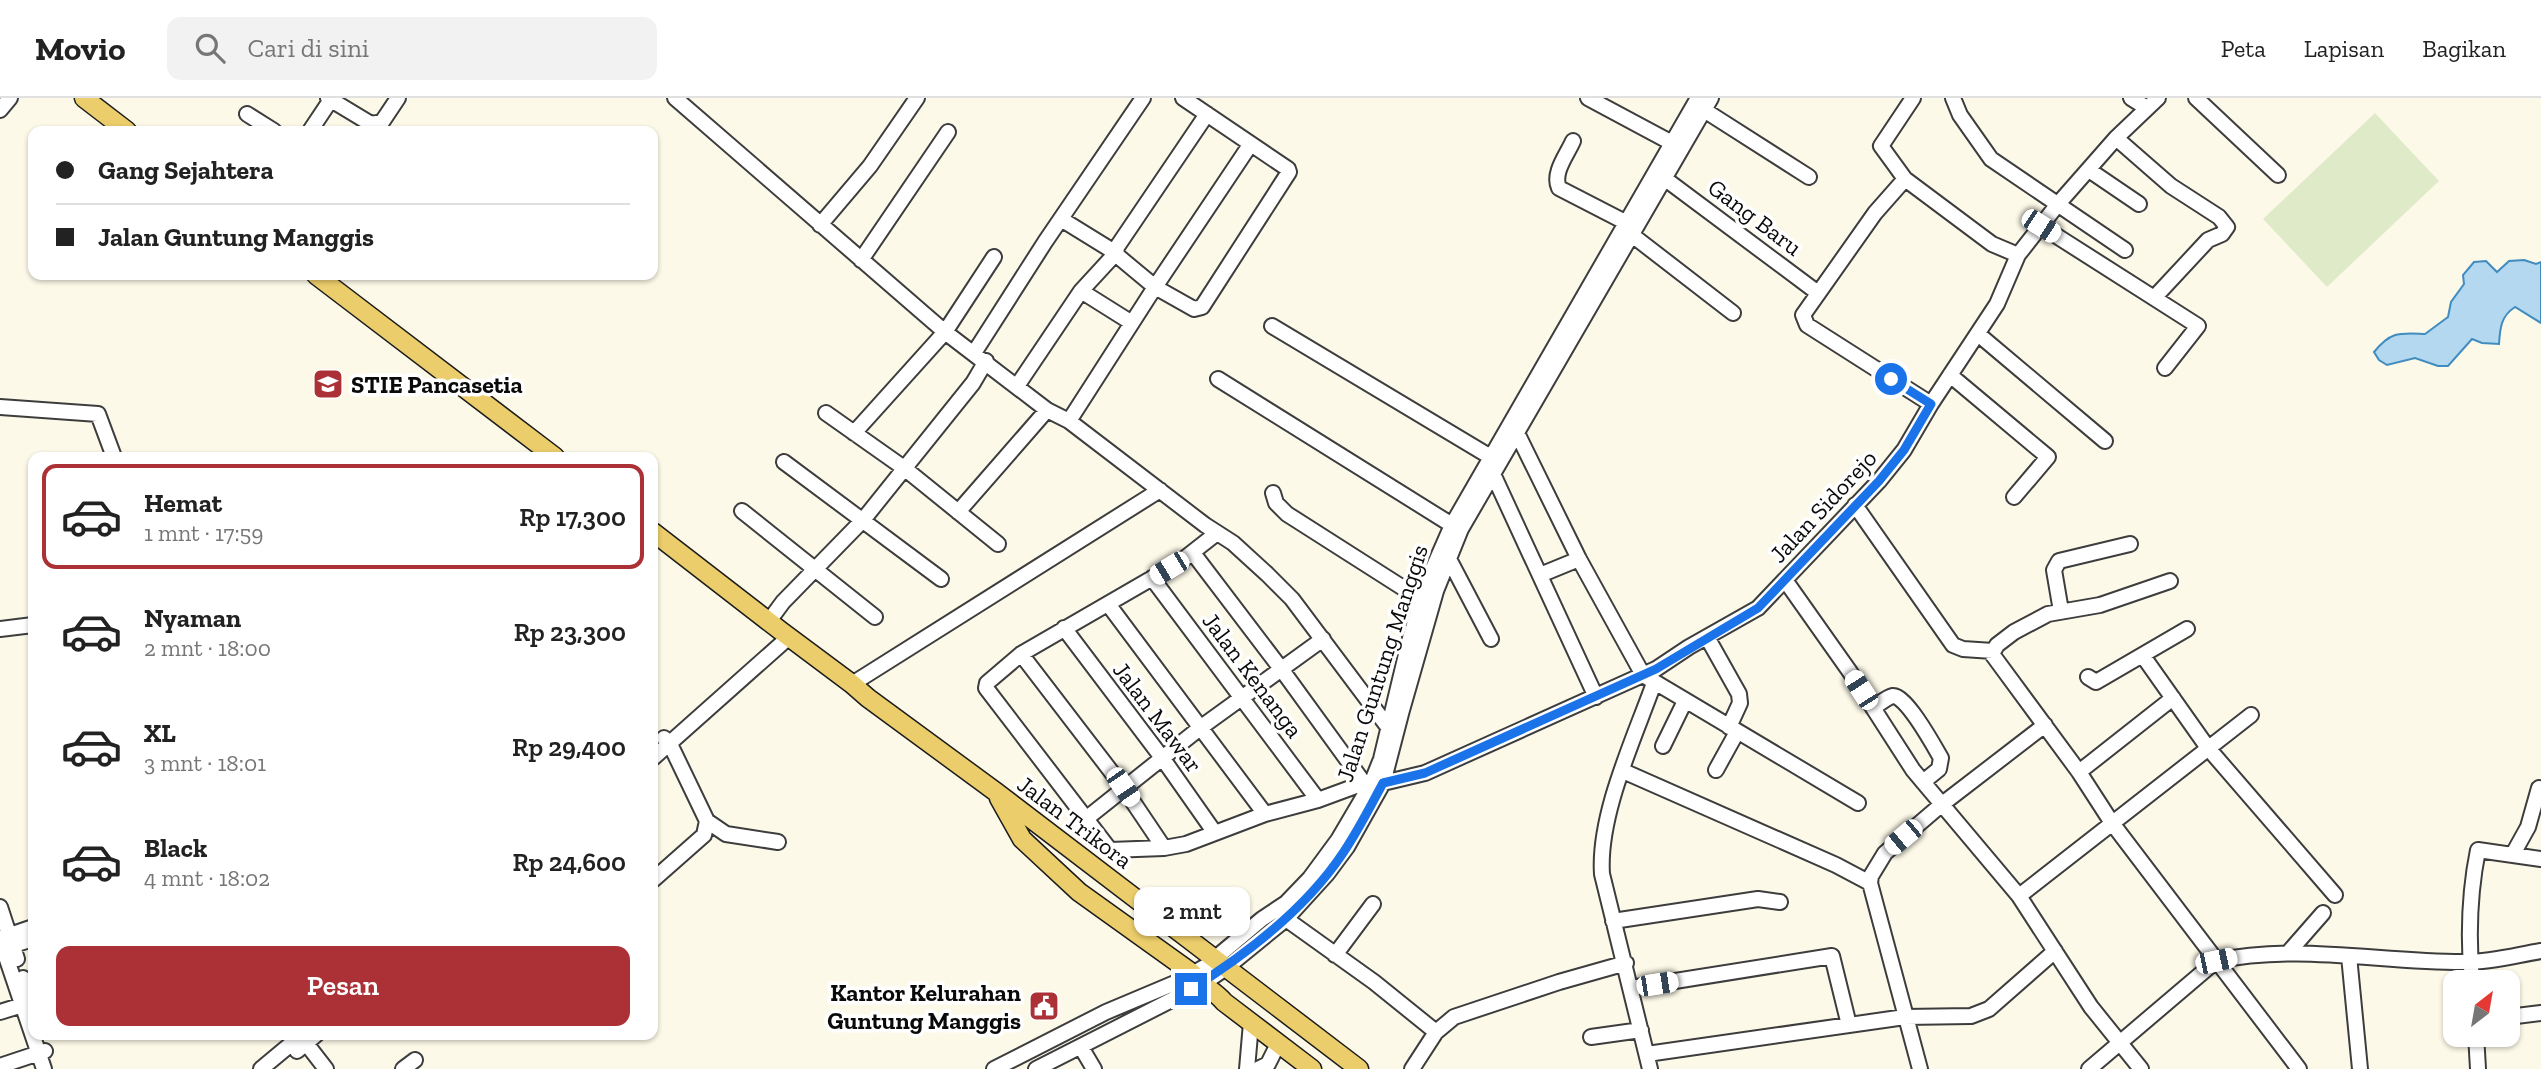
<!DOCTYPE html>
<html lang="id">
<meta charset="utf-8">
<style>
:root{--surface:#fff;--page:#f2f2f2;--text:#222;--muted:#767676;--line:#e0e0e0;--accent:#ab3136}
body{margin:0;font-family:"Zilla Slab",serif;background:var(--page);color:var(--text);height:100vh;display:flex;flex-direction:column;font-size:26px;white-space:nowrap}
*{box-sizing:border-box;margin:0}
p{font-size:23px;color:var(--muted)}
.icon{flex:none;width:38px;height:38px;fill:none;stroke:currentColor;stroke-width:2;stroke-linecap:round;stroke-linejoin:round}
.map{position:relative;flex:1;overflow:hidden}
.panel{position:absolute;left:28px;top:354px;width:630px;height:588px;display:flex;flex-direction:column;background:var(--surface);border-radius:14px;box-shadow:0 2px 5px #0004}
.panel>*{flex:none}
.guide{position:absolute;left:28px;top:28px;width:630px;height:154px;border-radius:14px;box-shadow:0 2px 5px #0004;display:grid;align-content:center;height:154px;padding:0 28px;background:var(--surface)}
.needle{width:46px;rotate:31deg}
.buttons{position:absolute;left:2443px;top:872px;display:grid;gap:14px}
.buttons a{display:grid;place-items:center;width:77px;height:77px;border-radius:14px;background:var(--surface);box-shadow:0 2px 5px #0004;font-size:35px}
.end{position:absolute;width:32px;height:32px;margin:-16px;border:9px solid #1a73e8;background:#fff;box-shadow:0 0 0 4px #fff}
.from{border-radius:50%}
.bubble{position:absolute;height:49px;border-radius:14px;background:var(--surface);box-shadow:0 2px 5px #0004;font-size:23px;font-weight:600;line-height:49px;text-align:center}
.car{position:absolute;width:21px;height:42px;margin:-21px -10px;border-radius:9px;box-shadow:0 0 5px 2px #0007;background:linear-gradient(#fff 24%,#345 0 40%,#fff 0 76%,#345 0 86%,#fff 0)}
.guide b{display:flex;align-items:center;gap:24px;height:66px;font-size:26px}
.guide b+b{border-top:2px solid var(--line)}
.guide i{width:18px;height:18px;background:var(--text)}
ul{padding:12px 0 0;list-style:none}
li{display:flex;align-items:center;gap:21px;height:105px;margin:0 14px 10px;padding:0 14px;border:4px solid transparent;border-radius:14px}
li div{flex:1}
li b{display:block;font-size:26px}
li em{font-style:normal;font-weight:600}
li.current{border-color:var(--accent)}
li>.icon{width:63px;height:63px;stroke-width:1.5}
.cta{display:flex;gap:14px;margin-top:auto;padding:14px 28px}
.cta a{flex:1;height:80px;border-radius:14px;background:var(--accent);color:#fff;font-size:28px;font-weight:600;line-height:80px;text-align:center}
header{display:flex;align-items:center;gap:42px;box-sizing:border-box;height:98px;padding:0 35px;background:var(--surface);border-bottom:2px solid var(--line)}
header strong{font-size:33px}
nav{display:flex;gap:38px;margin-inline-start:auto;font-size:24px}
.search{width:490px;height:63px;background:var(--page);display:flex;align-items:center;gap:18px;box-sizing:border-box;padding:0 24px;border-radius:14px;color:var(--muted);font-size:26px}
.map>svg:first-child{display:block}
.pitch{fill:#dfebc8}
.water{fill:#b3d8ef;stroke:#418cbf;stroke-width:2}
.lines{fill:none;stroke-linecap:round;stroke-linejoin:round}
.minor-casing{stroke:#3d3d3d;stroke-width:18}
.major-casing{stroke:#1b1b1b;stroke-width:21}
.minor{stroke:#fff;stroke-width:14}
.major{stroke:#ebcd6b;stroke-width:18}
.route{stroke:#1a73e8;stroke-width:9}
.labels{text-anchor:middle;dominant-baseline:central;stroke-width:7;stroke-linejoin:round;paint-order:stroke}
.street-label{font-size:24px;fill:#0a0a0a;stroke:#fff}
.poi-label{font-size:24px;font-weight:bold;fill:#0a0a0a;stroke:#fff;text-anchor:start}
</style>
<header>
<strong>Movio</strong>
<div class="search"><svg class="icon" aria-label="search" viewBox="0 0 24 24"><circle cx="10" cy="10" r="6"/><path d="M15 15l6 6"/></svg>Cari di sini</div>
<nav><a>Peta</a><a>Lapisan</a><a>Bagikan</a></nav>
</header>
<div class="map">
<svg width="2541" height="971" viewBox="0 0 2541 971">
<rect width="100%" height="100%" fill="#fdf9e9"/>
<path class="pitch" d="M2375 15 2439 83 2327 189 2263 121Z"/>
<path class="water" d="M2524 162 2536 166 2541 164V225L2515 209C2501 218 2500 230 2499 246L2482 245 2472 241 2448 268H2438L2415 260 2387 267 2379 262 2374 254C2391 233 2399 235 2425 236L2448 219 2451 204 2464 186 2463 177 2474 164 2486 163 2497 174 2509 163Z"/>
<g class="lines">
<g class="minor-casing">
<path id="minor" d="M328 0 371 26 382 24 398 0
M675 0 945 234 1047 312 1069 323 1205 427 1233 445 1267 476 1292 501 1391 633
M1183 0 1288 71 1289 74 1202 209 1194 211 1155 189 1250 47
M1588 0 1672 45
M1953 0 1960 17 1991 61 2125 152
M2131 0 2147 10
M2196 0 2278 77
M0 12 10 0
M1704 12 1809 79
M247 16 274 33
M310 33 332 0
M2116 40 2171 88 2219 119 2227 129 2222 136 2208 142 2154 200
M1573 43C1567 57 1552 75 1559 90L1625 124
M2089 72 2139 106
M1664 80 1818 195
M1905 81 1881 48 1913 0
M820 127 870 68 917 0
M2041 128 2198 228 2165 270
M1632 137 1733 215
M861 162 948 34
M1081 193 1132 225
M1272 228 1489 358
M1978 236 2105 343
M974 255 1045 144 1143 0
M1950 277 2048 359 2014 399
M1218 281 1452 427
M1017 288 1081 193 1116 155 1061 121
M1931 306 1807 227 1803 217 1875 115 1905 81 1992 146 2018 157
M0 309 98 316 114 359
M826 315 904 370 998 446
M1069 323 1155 189 1119 159 1116 155 1117 149 1207 16
M854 335 945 234 994 159
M1517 335 1579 461 1643 577 1858 705
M784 364 941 481
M1493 376 1596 599
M1273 395 1276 405 1287 416 1422 502
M1855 407 1953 547 1963 551 1993 553
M742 413 875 519
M958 414 1047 312
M1217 435 1180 464 1021 556 987 585 986 590 1110 752 1164 750 1186 746 1265 716 1318 702 1364 685
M1193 455 1282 572 1364 685 1371 686
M1449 461 1491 541
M1540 477 1579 461
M1152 480 1318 702
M1785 482 1850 574 1913 672 2019 798 2091 909 2141 971
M2170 483 2100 507 2048 516 2014 534 1997 547 1992 556 2079 674 2112 725 2299 971
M1108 506 1265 716
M2061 513 2054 472 2059 463 2130 446
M769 523 783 504 863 422 973 285 986 263
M1064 530 1163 661 1215 735
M0 531 33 527
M1707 539 1739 596 1740 605 1729 629
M1021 556 1123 689 1164 750
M2143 558 2208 650 2335 797
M2088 579 2096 584 2187 531
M852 586 1160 392
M1873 610C1878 607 1887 599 1893 598 1906 597 1934 648 1941 660L1939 671 1923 684
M664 640 670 646 707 723 726 736 778 744
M1663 648 1685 603
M653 660 789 539
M1716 672 1737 634
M1623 673 1836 767 1870 785
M2079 674 2173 600
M1383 685 1425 675 1656 571 1689 549 1758 510 1879 383 1904 352 1931 306 1997 206 2018 157 2058 106 2116 40 2158 0
M1087 720 1200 630 1323 541
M2513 756 2528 729 2539 690
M653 782 704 737 707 723
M2019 798 2251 617
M0 809 17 861
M1286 821 1374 884 1436 934
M1613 823 1758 801 1780 804
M1 840 33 829
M0 841 44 971
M4 850 33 841
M2288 855 2323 815
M1335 857 1373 806
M2349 858 2360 971
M23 880 33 908
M2472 884C2468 839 2469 796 2478 752L2541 761
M1631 890 1832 858 1849 927
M0 914 29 905
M2508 919 2541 915
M2476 936 2478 971
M1591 939 1641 932
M302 940 326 971
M1081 949 1094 971
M297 953 317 936
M1647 956 1905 919 1971 918 1989 911 2055 853
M0 968 45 953
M261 971 303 936
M403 971 415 962
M994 971 1106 914 1182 882 1206 868 1262 821 1286 805 1310 780 1338 742 1371 686 1381 661 1410 540 1427 484 1452 427 1698 0
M1036 971 1201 887 1227 869 1286 821 1327 776 1347 749 1383 685 1402 612 1436 493 1461 431 1711 0
M1247 971 1251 925
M1258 971 1268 966 1278 946
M1412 971 1436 934 1454 919 1559 884 1626 865
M1650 971 1602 776C1598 717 1634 641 1654 585
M1920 971 1870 785 1871 778 1885 755 1941 707 2045 627
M2089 971 2216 863C2298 845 2383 865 2467 864 2491 864 2517 857 2541 853"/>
</g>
<g class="major-casing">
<path id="major" d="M84 0 127 33
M316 177 555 359
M653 434 781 533 852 586 868 600 996 694 1359 971
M999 700 1022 741 1079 794 1192 875C1201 888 1214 892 1224 904L1312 971"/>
</g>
<use href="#minor" class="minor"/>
<use href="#major" class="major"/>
</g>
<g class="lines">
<path class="route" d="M1191 891C1247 856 1305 812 1343 755 1358 733 1370 709 1383 685L1425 675 1656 571 1758 510 1879 383 1904 352 1931 306 1891 281"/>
</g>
<defs>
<g id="university-square" transform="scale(1.575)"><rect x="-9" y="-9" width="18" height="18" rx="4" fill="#ab3136" stroke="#fff"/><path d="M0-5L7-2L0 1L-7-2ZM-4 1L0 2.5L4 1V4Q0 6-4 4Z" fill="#fff"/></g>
<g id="civic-square" transform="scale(1.575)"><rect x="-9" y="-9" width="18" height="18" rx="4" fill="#ab3136" stroke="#fff"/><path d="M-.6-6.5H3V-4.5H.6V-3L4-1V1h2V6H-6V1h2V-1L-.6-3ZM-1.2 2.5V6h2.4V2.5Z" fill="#fff"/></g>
</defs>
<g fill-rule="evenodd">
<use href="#university-square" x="328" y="286"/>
<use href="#civic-square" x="1044" y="908"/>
</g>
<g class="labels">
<g class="street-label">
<text transform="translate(1755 119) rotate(37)">Gang Baru</text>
<text transform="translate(1823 408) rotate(-47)">Jalan Sidorejo</text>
<text transform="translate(1382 565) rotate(-72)">Jalan Guntung Manggis</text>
<text transform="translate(1253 577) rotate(53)">Jalan Kenanga</text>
<text transform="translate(1158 619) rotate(53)">Jalan Mawar</text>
<text transform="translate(1075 724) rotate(37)">Jalan Trikora</text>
</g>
<g class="poi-label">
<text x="351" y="286">STIE Pancasetia</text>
<text x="1021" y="894" text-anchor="end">Kantor Kelurahan<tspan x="1021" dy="28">Guntung Manggis</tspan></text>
</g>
</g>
</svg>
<div class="buttons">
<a><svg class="needle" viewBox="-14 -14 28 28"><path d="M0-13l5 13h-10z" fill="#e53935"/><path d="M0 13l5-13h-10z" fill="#767676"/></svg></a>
</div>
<i class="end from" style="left:1891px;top:281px"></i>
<i class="end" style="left:1191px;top:891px"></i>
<div class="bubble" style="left:1134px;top:789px;width:116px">2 mnt</div>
<i class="car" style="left:2041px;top:128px;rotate:123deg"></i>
<i class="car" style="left:1169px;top:470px;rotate:239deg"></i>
<i class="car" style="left:1861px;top:592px;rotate:327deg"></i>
<i class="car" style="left:1123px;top:689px;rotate:146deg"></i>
<i class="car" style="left:1903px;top:739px;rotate:230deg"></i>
<i class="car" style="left:2216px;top:863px;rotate:78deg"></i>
<i class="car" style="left:1657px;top:886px;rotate:81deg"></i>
<div class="guide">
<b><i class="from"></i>Gang Sejahtera</b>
<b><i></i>Jalan Guntung Manggis</b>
</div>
<section class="panel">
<ul>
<li class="current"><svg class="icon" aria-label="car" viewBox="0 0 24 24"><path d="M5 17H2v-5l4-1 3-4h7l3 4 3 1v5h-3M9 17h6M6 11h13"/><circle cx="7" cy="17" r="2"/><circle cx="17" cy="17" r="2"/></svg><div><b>Hemat</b><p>1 mnt · 17:59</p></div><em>Rp 17,300</em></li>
<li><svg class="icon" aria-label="car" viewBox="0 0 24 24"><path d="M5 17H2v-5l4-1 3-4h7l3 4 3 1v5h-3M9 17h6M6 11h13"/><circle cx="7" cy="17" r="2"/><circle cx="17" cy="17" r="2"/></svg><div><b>Nyaman</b><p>2 mnt · 18:00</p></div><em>Rp 23,300</em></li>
<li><svg class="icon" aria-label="car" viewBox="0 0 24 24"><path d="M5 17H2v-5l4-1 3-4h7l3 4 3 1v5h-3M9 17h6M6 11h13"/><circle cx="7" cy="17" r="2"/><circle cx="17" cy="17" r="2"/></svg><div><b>XL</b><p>3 mnt · 18:01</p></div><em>Rp 29,400</em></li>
<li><svg class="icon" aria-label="car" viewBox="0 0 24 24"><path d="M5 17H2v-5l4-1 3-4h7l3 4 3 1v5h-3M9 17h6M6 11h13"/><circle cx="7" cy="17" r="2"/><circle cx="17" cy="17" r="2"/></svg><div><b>Black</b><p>4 mnt · 18:02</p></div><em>Rp 24,600</em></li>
</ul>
<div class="cta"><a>Pesan</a></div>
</section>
</div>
